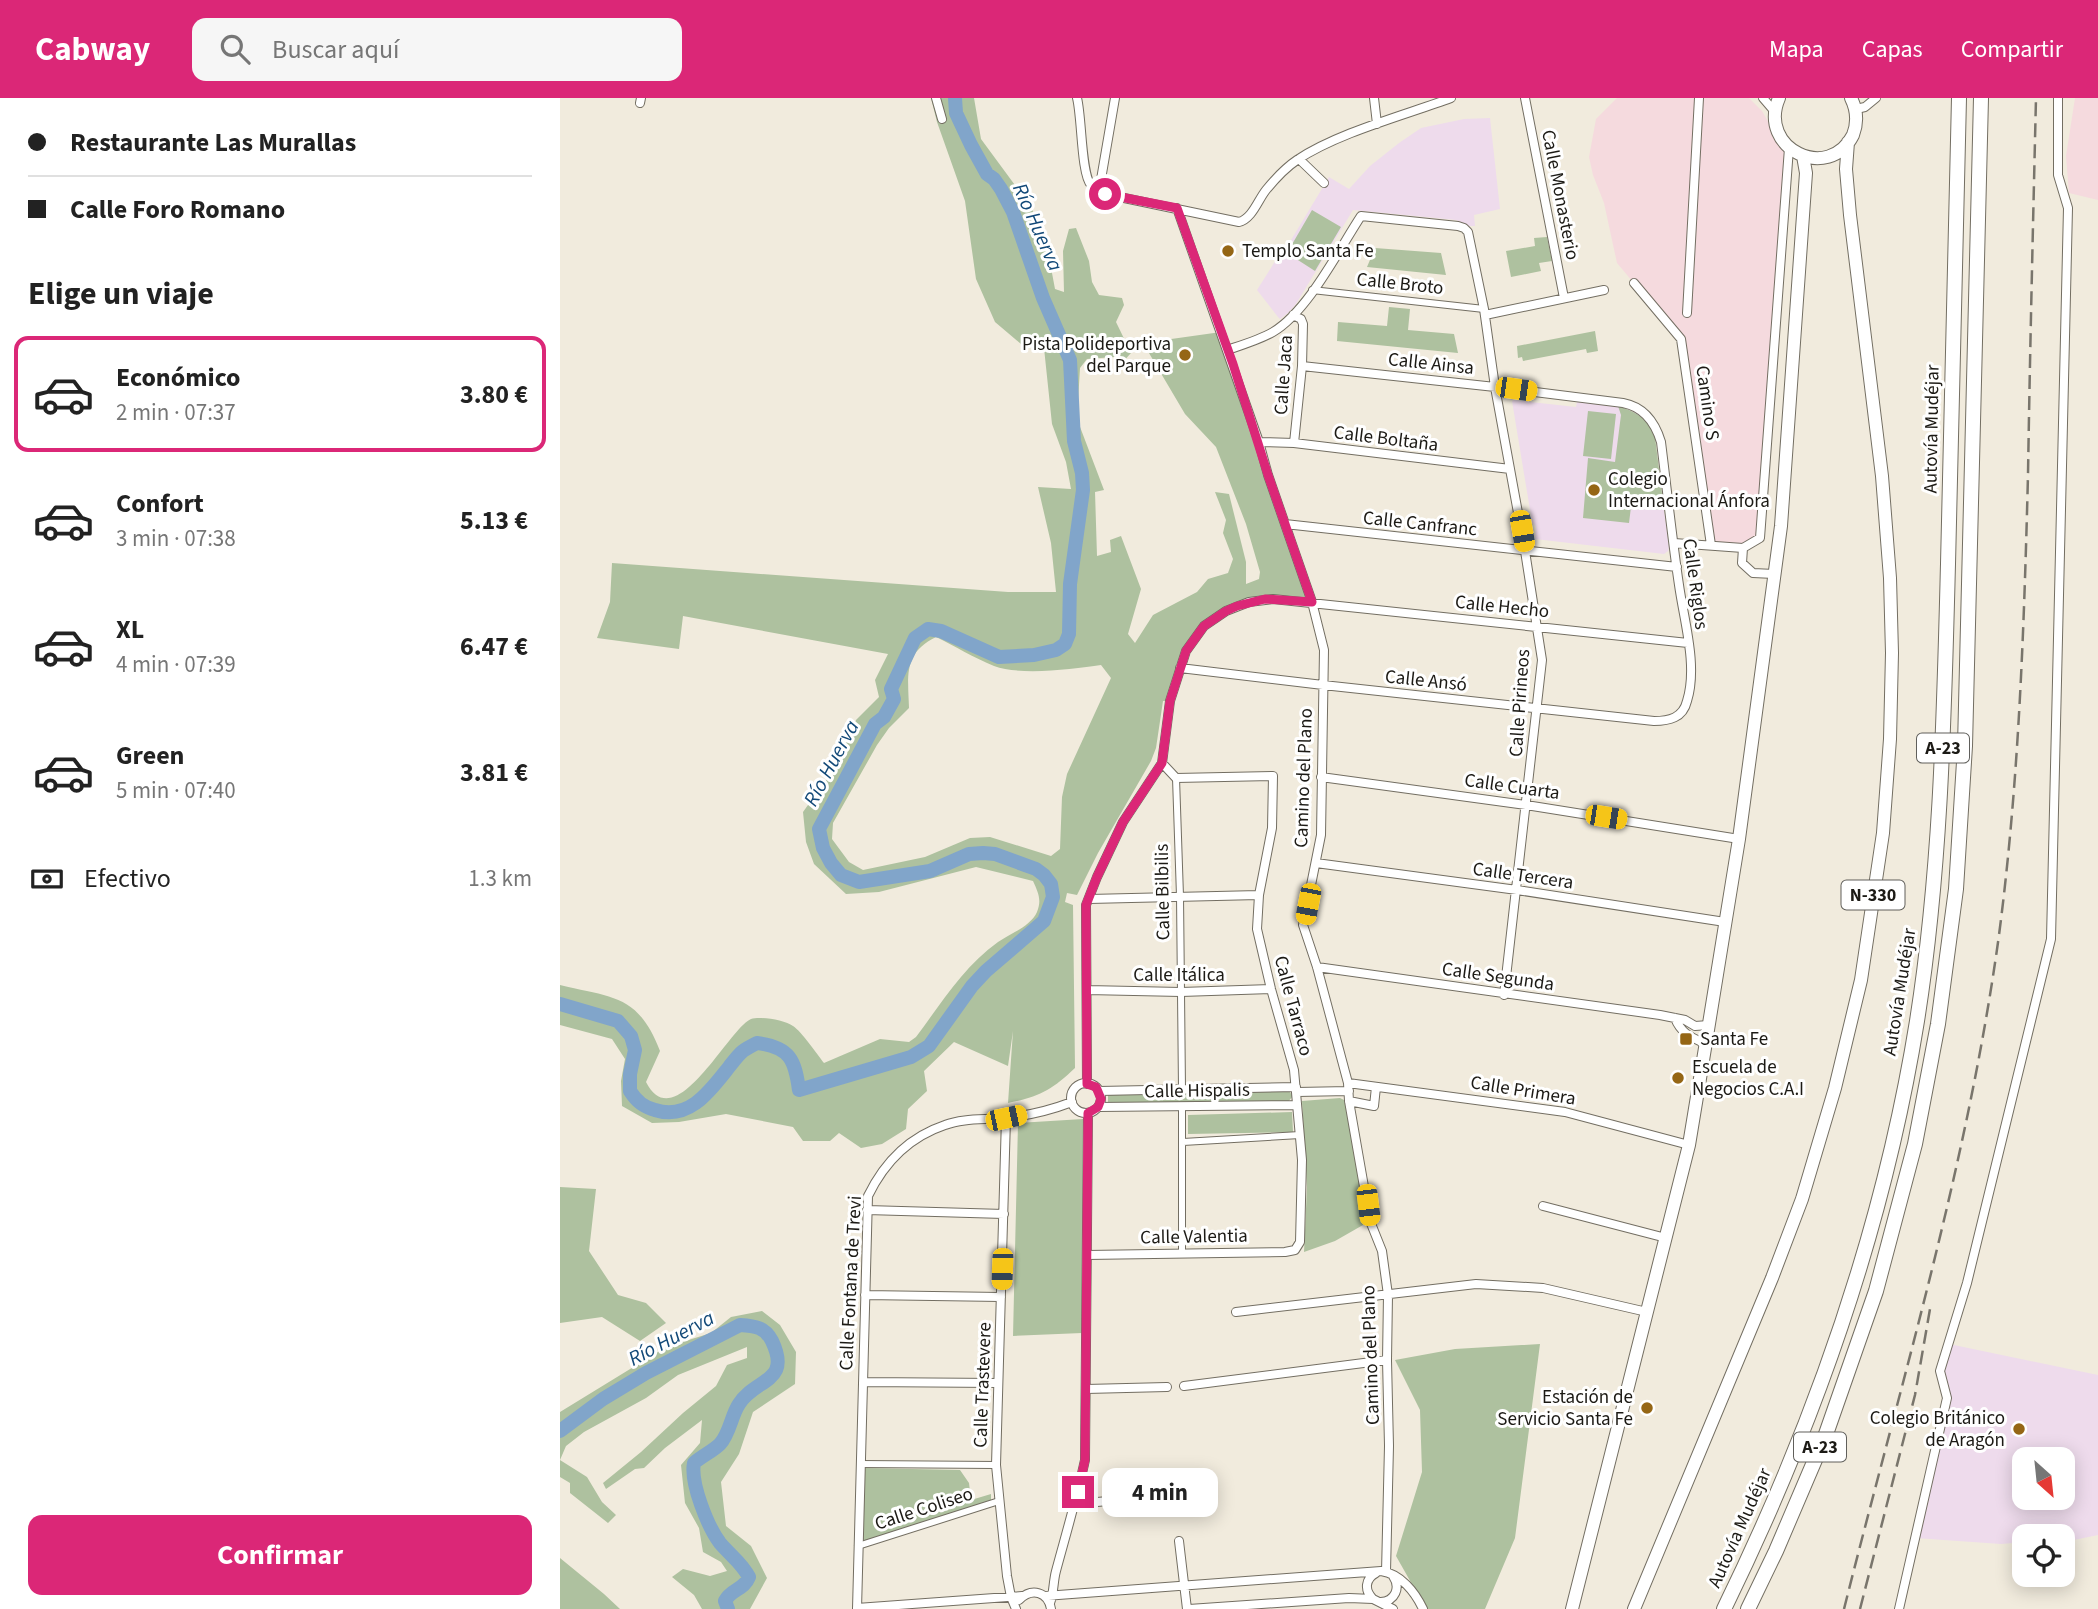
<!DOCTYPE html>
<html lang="es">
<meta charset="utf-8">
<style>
:root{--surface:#fff;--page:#f6f6f6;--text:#222;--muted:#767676;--line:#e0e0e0;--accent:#db2777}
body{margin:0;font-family:"Source Sans 3",sans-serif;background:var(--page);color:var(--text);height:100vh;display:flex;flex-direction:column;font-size:26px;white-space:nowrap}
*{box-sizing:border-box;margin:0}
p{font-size:23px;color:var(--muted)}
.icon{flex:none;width:38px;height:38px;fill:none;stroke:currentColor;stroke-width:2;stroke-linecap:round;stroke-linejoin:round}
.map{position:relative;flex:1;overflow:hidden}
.details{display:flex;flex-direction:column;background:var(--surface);width:560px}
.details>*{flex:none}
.hud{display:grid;align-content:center;height:154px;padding:0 28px;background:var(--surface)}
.needle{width:46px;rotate:153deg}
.buttons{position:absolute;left:1452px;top:1349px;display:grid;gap:14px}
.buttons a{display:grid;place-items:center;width:63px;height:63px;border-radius:14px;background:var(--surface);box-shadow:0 4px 18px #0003;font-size:35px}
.end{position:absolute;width:32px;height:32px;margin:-16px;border:9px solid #db2777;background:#fff;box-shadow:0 0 0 4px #fff}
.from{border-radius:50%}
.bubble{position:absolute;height:49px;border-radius:14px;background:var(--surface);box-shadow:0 4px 18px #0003;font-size:23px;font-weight:700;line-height:49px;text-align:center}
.car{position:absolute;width:21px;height:42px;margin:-21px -10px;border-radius:9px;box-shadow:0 0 5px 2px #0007;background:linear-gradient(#f5c518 24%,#345 0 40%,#f5c518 0 76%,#345 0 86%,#f5c518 0)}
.hud b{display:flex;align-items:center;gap:24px;height:66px;font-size:26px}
.hud b+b{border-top:2px solid var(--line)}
.hud i{width:18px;height:18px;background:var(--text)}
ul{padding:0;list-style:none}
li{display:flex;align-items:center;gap:21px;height:116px;margin:0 14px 10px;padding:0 14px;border:4px solid transparent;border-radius:14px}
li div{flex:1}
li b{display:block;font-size:26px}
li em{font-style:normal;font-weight:700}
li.active{border-color:var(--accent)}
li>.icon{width:63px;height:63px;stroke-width:1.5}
h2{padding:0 28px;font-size:32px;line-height:84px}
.pay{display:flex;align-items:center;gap:18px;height:77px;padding:0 28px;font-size:26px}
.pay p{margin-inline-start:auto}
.action{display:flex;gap:14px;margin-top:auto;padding:14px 28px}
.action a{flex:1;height:80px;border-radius:14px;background:var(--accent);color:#fff;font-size:28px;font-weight:700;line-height:80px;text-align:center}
header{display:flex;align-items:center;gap:42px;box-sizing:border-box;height:98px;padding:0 35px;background:var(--accent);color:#fff}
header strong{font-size:33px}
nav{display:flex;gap:38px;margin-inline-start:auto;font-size:24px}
.search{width:490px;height:63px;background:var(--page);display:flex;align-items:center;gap:18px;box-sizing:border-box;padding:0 24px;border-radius:14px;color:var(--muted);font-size:26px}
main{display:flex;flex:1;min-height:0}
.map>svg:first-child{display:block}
.industrial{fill:#f5dade}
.education{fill:#eedbec;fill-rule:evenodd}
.green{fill:#aec19f;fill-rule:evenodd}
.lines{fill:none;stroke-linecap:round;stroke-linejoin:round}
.river{stroke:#81a5ca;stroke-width:14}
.pedestrian-casing{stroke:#736e62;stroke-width:8}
.minor-casing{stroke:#736e62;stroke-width:10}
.trunk-casing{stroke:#736e62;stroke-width:14}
.motorway-casing{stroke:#736e62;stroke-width:16}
.pedestrian{stroke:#fff;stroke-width:6}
.minor{stroke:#fff;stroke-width:8}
.trunk{stroke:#fff;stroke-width:12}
.motorway{stroke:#fff;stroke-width:14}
.rail{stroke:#79756c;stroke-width:2.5;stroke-dasharray:14 7;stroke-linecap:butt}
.route{stroke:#db2777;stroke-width:9}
.poi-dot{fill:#956615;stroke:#fff;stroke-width:2.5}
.labels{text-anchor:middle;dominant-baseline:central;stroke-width:6;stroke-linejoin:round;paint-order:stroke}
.shield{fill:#fff;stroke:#605f5b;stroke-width:2}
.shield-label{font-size:18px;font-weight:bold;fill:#1c1a15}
.street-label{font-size:19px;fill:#1c1a15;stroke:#fff}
.poi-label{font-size:19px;fill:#1c1a15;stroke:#fff;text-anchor:start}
.water-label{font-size:21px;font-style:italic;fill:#124978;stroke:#fff}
</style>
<header>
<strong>Cabway</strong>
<div class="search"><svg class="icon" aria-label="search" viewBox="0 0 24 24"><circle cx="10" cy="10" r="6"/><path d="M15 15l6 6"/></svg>Buscar aquí</div>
<nav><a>Mapa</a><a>Capas</a><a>Compartir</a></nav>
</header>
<main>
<section class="details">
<div class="hud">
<b><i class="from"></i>Restaurante Las Murallas</b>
<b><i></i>Calle Foro Romano</b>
</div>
<h2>Elige un viaje</h2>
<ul>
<li class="active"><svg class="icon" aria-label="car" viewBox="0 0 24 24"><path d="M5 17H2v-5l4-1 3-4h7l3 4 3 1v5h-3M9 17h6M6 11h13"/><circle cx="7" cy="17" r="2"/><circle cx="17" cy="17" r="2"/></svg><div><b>Económico</b><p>2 min · 07:37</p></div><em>3.80 €</em></li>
<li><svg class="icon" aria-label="car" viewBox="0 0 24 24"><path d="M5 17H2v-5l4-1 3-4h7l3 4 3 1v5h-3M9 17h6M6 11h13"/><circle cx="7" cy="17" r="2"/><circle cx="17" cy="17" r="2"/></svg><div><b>Confort</b><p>3 min · 07:38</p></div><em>5.13 €</em></li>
<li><svg class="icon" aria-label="car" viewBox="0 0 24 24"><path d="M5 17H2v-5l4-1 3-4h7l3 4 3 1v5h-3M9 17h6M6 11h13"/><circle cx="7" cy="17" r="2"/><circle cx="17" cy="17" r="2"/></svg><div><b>XL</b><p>4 min · 07:39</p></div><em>6.47 €</em></li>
<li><svg class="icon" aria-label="car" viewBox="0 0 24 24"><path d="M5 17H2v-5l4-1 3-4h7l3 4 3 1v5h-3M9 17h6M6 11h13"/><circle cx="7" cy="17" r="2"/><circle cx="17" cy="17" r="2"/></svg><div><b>Green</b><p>5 min · 07:40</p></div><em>3.81 €</em></li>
</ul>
<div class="pay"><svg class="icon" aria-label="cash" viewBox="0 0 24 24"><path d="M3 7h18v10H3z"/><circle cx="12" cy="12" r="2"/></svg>Efectivo<p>1.3 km</p></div>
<div class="action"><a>Confirmar</a></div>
</section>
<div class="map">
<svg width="1538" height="1511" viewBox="0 0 1538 1511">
<rect width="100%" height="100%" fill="#f1ebdd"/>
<path class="industrial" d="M1057 0H1189L1202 13 1230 62 1203 441 1195 447 1147 443 1120 240 1057 165 1044 105 1033 77 1029 59 1036 21Z
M1515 0H1538V102L1509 95 1506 58Z"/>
<path class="education" d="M930 20 940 111 914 117 915 128H909L896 122 793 112 736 206 728 215 720 221 718 219 697 192 719 157H722L769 79 789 91 810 68 839 45 861 30 904 21Z
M954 302 1016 309 1017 304 1058 308 1079 316 1104 412 1109 449 1108 453 1104 456 975 441 976 429 972 424 952 303Z
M1389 1246 1538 1277V1437L1509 1443H1503V1438H1465V1444L1441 1446 1355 1440 1387 1300 1380 1273ZM1465 1362H1503V1400H1465Z"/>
<path class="green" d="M371 0H414L421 41 471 109 486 143 495 191 504 194 503 153 509 131 516 130 529 163 532 184 539 197 562 200 564 207 556 224 571 255 561 266 555 259 527 261 520 270 517 321 544 392 535 394 537 458 551 454 550 442 561 438 581 491 568 536 575 545 593 517 637 494 648 481 668 475 673 461 663 435 666 422 655 394 669 396 686 464V486L699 481 700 474 686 426 656 349 625 316 586 250 590 244 661 234 752 504 738 502 677 508 633 541 610 603H603L596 650 591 663 538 755 517 797 507 795 505 804 513 807 515 970C492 992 479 999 448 1005L453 933 448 968 394 944 364 973 367 993 348 1011 346 1031 322 1046 301 1050 279 1035 270 1043H243L233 1029 166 1016 119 1024 92 1025 62 1008 61 983 65 961 52 941 0 927V887C53 900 78 896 100 953L86 984C115 1041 168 931 191 921 200 918 225 922 233 928 242 934 257 956 264 965L320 941 349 944 356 939C380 907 404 868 438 844 450 836 471 828 477 814 482 802 478 794 473 783L416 769 319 794 286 796 254 766 246 744 243 714 276 668 296 622 319 599 315 582 328 556 123 518 119 551 37 540 50 504 52 465 448 494H496L491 445 478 389 511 391 506 364 492 326 484 250 461 246 435 224 416 181 405 103 377 24ZM376 539C395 548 414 560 434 568 461 578 513 571 541 567L551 580 507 676 502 699 500 751 491 758 430 739 410 740 365 759 303 772 289 764 272 741 273 725 317 647 329 630 349 610C348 578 343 555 376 539Z
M752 112 781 129 755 173 727 155Z
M987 139 992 163 979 165 981 173 951 179 946 153 975 148 974 140Z
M815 150 881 155 886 177 807 169Z
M829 209 850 211 848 232 894 236 898 255 777 243 778 224 827 228Z
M1035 233 1038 253 1027 255 1026 251 963 263 962 259 958 260 957 248Z
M1058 308C1076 314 1088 320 1095 339L1104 412 1071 409 1069 425 1023 420 1028 360 1055 364 1061 317Z
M1028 313 1056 316 1051 361 1023 358Z
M728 992 733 998 727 1005 551 1007 548 1004V996Z
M780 1000 788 1004 810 1123 775 1143 744 1154 747 1089 742 1003Z
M732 1014 733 1034 628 1036V1017Z
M523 1021 522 1235 453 1238 458 1025Z
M0 1089 36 1091 29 1153 58 1197 86 1205 106 1225 80 1243 42 1219 0 1225Z
M202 1213 220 1227 236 1254 235 1286 193 1314 179 1356 161 1384 166 1428 191 1448 207 1480 190 1511H142L134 1497 112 1479 123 1471 150 1478 167 1473 161 1464 143 1454 139 1430 125 1405 121 1367 140 1345 142 1322 105 1350 84 1370 75 1371 46 1391 43 1385 81 1354 123 1315 156 1288 167 1267 187 1260V1249L118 1277 86 1300 24 1334 6 1348 0 1362 27 1379 42 1404 56 1417 48 1425 10 1395V1385L0 1379V1314L106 1249 151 1235 171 1219Z
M980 1246 955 1440 925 1511H866L836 1458 862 1374 860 1312 835 1262 895 1251Z
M305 1370 400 1372 409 1385 411 1402 431 1396V1405L303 1445Z
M0 1460 44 1496 60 1511H0Z"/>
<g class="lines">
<path class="river" d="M0 906 58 923 71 938 75 952 70 976V993C77 1004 84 1009 95 1012 129 1023 150 993 169 969 173 964 178 957 183 953 187 950 193 947 197 945 230 949 235 962 239 992L351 959 369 948 412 888 426 873 484 823 493 799 491 786 484 777 476 771 435 756 423 755 409 756 370 773 299 784 281 777 271 765 263 750 259 731 315 626 324 619 334 601 331 591 355 540 368 531 381 533 439 559 474 557 496 552 505 546 509 536 510 486 523 392 522 375 514 343 510 262 483 200 453 114 441 91 434 81 427 76 411 47 396 15 395 0
M0 1333 43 1301 86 1275 180 1227C195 1228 205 1229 212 1243 232 1285 195 1280 179 1306 171 1318 170 1335 160 1346 153 1353 142 1358 134 1365 130 1385 148 1429 160 1445 170 1457 182 1465 189 1479 184 1492 171 1491 165 1503L168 1511"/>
<g class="pedestrian-casing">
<path id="pedestrian" d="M752 192 924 211
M616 680 620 798 622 991
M622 1009V1155
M623 1044 740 1037
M300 1366 436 1367
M298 1448 439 1403"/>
</g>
<g class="minor-casing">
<path id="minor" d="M376 0 382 21
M517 0C522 19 521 76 531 87 534 91 540 94 545 96L679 124C692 121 698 102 706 92 715 81 725 70 737 62 777 35 845 17 891 0
M814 0 817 26
M965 0 1004 200
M1203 0 1215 14
M80 5 81 0
M1296 11 1305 9 1316 0
M739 61 764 85
M539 93 555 0
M617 110 699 344 708 377 752 504 764 552 761 737 743 827 757 869 788 985 789 1003 810 1123 822 1153 828 1197 827 1262 829 1348 826 1474
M1074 185 1121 241 1151 447
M1127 215 1139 0
M733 217 741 221 743 226 742 268 734 345
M925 217 1044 192
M667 252C682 247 699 242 713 234 748 213 778 153 801 118L898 128 904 130 908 134 924 211 935 289 965 453 982 562 944 897
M699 344 734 345 950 371
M725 426 1117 469
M1114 445 1183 450
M1214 476 1193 475 1182 465 1183 450 1200 440 1229 50
M620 570 763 587 1094 623C1109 623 1123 620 1127 603 1138 568 1124 523 1119 487 1112 440 1107 392 1101 344 1095 324 1084 309 1063 305L935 289 742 268
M761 679 966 707 1179 741
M756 765 957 792 1165 824
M529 801 699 797
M757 869 1100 917 1125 922 1135 928 1149 927
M527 892 621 894 711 891
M1115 920C1121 936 1133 940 1146 946
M788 985 1005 1014 1129 1047
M511 1000a15 15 0 1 1 30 0a15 15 0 1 1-30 0Z
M527 986 526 807 537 779 563 724 602 665 610 603 626 553 644 528 666 513 689 504 713 501 1128 545
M539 993 736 989
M737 994 789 993
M789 1003 814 1008 816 989
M538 1009 737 1007
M446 1020 436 1367 447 1478 451 1499 456 1511
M983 1108 1106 1140
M307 1112 444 1116
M527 1157 725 1154 735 1152 740 1144 742 1062 734 972 711 891 697 831 699 797 712 730 713 678 616 680 602 665
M305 1197 441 1199
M676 1214 916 1186 983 1190 1087 1214
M303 1284 438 1285
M624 1288 827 1262
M526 1291 607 1289
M515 1406 570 1401
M619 1443 627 1511
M485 1498 821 1473C841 1476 855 1494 863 1511
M813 1501C804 1492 805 1481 816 1475
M459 1502C472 1489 488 1494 491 1511
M821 1504C835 1503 841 1490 833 1478
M490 1505C494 1495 493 1484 496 1473 506 1436 517 1399 525 1362L528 1015
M297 1510 462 1498
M297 1511 308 1098C324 1065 349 1039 385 1027 403 1020 424 1022 444 1020 466 1018 491 1012 512 1004
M629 1511 789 1500 813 1501 833 1511
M1339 1511 1387 1300 1380 1273 1407 1185 1491 841 1508 110 1498 77V0"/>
</g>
<g class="trunk-casing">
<path id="trunk" d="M1219 0C1197 51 1269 85 1293 37 1298 24 1297 12 1291 0
M1012 1511 1129 1047 1147 938 1179 741 1221 428 1246 75 1243 58
M1074 1511 1212 1180 1242 1101 1275 990 1301 882 1323 735 1330 641 1332 555 1330 480 1322 378 1290 117 1286 71 1288 44"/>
</g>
<g class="motorway-casing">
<path id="motorway" d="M1164 1511C1255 1325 1324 1128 1357 923 1381 771 1384 619 1388 466 1392 311 1395 155 1399 0
M1188 1511 1216 1453 1266 1336 1316 1193 1355 1046 1378 926 1396 791 1405 648 1421 0"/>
</g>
<use href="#pedestrian" class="pedestrian"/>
<use href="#minor" class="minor"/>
<use href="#trunk" class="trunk"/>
<use href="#motorway" class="motorway"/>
<path class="rail" d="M1284 1511C1340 1288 1408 1065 1439 837 1459 684 1464 531 1468 377 1470 251 1473 126 1476 0
M1300 1511 1355 1297 1370 1211"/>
</g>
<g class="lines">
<path class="route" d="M518 1394 525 1362 528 1015 538 1009 541 1001 536 989 527 986 526 807 537 779 563 724 602 665 610 603 626 553 644 528 666 513 677 508 705 501 752 504 708 377 673 266 617 110 545 96"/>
</g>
<g class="poi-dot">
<circle cx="668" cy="153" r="7"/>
<circle cx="625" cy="257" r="7"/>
<circle cx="1034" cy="392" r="7"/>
<rect x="1119" y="934" width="14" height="14" rx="3.5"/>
<circle cx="1118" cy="980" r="7"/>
<circle cx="1087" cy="1310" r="7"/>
<circle cx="1459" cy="1331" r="7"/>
</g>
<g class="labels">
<g class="shield">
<rect x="1357" y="635.5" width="52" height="29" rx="5"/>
<rect x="1281.5" y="782.5" width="63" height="29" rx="5"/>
<rect x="1234" y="1334.5" width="52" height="29" rx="5"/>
</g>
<g class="shield-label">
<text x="1383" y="650">A-23</text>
<text x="1313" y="797">N-330</text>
<text x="1260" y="1349">A-23</text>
</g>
<g class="street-label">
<text transform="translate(1000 97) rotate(79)">Calle Monasterio</text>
<text transform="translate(840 186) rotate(6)">Calle Broto</text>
<text transform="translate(871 266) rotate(6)">Calle Ainsa</text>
<text transform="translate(724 277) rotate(-86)">Calle Jaca</text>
<text transform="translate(1147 305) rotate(82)">Camino S</text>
<text transform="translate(1372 331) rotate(-89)">Autovía Mudéjar</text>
<text transform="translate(826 341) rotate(7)">Calle Boltaña</text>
<text transform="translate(860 426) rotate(6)">Calle Canfranc</text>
<text transform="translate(1135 486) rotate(82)">Calle Riglos</text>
<text transform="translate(942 509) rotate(6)">Calle Hecho</text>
<text transform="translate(866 583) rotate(6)">Calle Ansó</text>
<text transform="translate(960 605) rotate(-86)">Calle Pirineos</text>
<text transform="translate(744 680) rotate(-88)">Camino del Plano</text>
<text transform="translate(952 689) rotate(8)">Calle Cuarta</text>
<text transform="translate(963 778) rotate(8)">Calle Tercera</text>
<text transform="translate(603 794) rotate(-91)">Calle Bilbilis</text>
<text x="619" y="877">Calle Itálica</text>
<text transform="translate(938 879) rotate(8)">Calle Segunda</text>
<text transform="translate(1340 894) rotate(-81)">Autovía Mudéjar</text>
<text transform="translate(733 908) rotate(75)">Calle Tarraco</text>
<text transform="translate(637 993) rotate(-1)">Calle Hispalis</text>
<text transform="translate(963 993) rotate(9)">Calle Primera</text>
<text transform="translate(634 1139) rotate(-1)">Calle Valentia</text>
<text transform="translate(291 1185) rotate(-87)">Calle Fontana de Trevi</text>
<text transform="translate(811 1257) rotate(-92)">Camino del Plano</text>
<text transform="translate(423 1287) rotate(-88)">Calle Trastevere</text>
<text transform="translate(364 1411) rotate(-18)">Calle Coliseo</text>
<text transform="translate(1180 1430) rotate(-66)">Autovía Mudéjar</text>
</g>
<g class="poi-label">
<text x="682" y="153">Templo Santa Fe</text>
<text x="611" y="246" text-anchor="end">Pista Polideportiva<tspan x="611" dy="22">del Parque</tspan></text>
<text x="1048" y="381">Colegio<tspan x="1048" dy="22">Internacional Ánfora</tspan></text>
<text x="1140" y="941">Santa Fe</text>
<text x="1132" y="969">Escuela de<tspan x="1132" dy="22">Negocios C.A.I</tspan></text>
<text x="1073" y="1299" text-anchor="end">Estación de<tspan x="1073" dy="22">Servicio Santa Fe</tspan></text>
<text x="1445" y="1320" text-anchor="end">Colegio Británico<tspan x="1445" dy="22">de Aragón</tspan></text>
</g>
<g class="water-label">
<text transform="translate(478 129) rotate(66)">Río Huerva</text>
<text transform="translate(271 665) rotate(-62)">Río Huerva</text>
<text transform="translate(111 1240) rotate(-28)">Río Huerva</text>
</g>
</g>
</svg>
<div class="buttons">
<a><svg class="needle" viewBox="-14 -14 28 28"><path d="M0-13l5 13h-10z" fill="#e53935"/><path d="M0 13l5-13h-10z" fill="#767676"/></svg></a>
<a><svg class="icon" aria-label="locate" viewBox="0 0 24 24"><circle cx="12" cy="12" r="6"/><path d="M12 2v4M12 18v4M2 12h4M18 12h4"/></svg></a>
</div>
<i class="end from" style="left:545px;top:96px"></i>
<i class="end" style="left:518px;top:1394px"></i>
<div class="bubble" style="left:542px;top:1370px;width:116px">4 min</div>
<i class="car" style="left:956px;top:291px;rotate:98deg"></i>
<i class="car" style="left:962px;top:433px;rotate:170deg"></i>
<i class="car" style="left:1046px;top:719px;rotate:99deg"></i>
<i class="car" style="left:748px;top:806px;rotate:191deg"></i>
<i class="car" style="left:446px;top:1020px;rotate:78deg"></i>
<i class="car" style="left:808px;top:1107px;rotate:173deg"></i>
<i class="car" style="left:442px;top:1171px;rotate:182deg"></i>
</div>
</main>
